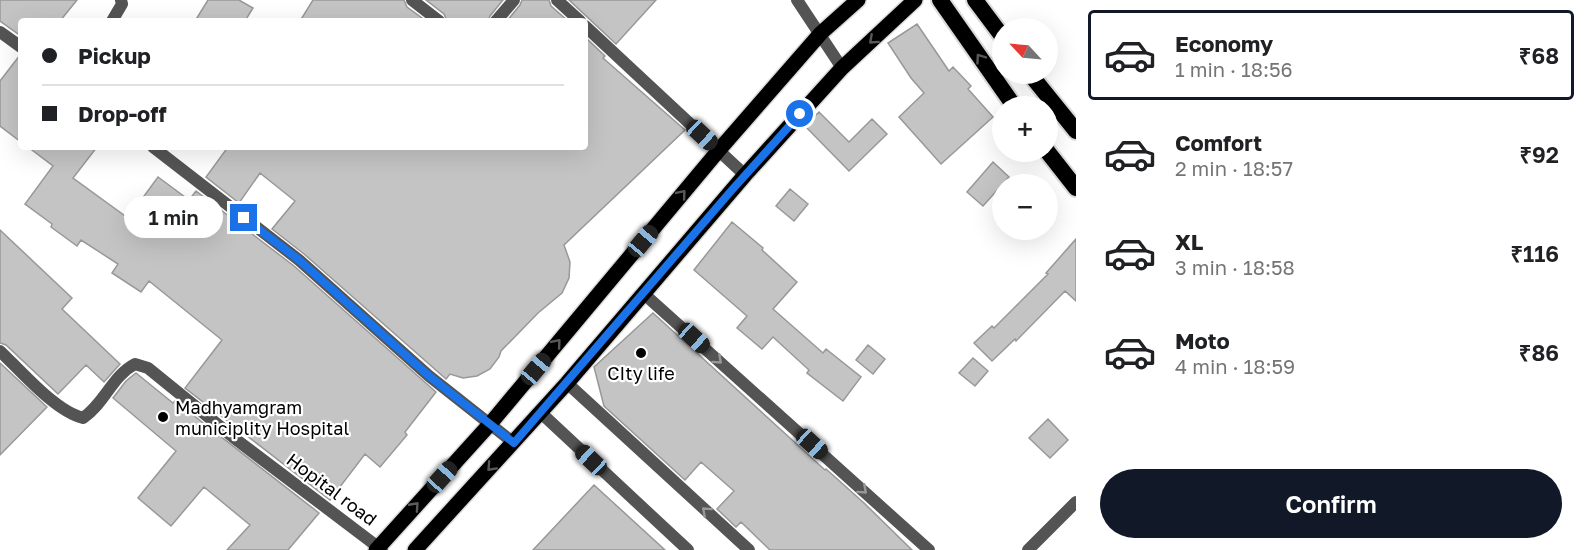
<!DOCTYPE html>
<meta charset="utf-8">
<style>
:root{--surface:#fff;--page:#f2f2f2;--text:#202124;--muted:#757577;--line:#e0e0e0;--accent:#111827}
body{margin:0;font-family:"Golos Text",sans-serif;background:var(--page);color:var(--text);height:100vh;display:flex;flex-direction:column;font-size:22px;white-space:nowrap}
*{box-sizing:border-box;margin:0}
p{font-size:20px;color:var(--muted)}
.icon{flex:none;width:33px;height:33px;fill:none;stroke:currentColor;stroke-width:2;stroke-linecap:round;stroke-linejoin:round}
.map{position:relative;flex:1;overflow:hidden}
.drawer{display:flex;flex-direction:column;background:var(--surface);width:510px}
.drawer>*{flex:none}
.hud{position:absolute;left:18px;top:18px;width:570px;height:132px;border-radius:6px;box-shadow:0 6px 24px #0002;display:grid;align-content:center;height:132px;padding:0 24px;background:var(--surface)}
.needle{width:39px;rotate:296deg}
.controls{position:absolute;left:992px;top:18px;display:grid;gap:12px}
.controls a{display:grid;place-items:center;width:66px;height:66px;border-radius:50%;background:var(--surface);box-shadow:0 6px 24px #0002;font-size:30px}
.end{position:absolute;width:27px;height:27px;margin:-14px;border:8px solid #1a73e8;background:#fff;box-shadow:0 0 0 3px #fff}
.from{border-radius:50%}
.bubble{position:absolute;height:42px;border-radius:21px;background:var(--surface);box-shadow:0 6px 24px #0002;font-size:20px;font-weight:600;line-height:42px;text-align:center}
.car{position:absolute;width:18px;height:36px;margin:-18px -9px;border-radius:8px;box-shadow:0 0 4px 2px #0007;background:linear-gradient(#222 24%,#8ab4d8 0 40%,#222 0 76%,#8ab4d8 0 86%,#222 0)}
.hud b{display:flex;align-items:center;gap:21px;height:57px;font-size:22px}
.hud b+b{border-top:2px solid var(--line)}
.hud i{width:15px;height:15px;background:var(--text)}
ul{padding:10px 0 0;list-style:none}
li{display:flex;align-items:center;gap:18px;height:90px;margin:0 12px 9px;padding:0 12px;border:3px solid transparent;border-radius:6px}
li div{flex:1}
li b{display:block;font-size:22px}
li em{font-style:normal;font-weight:600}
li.selected{border-color:var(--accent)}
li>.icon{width:54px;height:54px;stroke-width:1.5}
.cta{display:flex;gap:12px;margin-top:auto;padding:12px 24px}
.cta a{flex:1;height:69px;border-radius:36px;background:var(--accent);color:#fff;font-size:24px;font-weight:600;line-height:69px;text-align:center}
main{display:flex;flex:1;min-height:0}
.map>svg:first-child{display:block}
.building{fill:#c4c4c4;stroke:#989898;stroke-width:1.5}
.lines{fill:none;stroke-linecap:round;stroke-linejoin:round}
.primary-casing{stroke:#dbdbdb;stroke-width:18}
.trunk-casing{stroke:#dbdbdb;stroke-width:20}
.minor{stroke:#545454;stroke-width:12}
.primary{stroke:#000;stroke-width:15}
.trunk{stroke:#000;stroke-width:16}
.oneway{stroke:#595959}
.oneway2{stroke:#989898}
.route{stroke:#1a73e8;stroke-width:8}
.poi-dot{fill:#000;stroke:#fff;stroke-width:2}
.labels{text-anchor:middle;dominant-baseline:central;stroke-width:4.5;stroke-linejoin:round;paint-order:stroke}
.poi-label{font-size:18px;fill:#000;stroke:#fff}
.street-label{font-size:18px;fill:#000;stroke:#fff}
</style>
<main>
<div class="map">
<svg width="1076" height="550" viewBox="0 0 1076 550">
<rect width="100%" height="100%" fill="#fff"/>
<path class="building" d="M0 0H77L60 21H21V36L0 21Z
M208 0H239L253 8 245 21H195Z
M313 0H404L407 7 426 21H300Z
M426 0H503L490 16 488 21H447L444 14Z
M522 0H549L551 6 568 21H507L520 5Z
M569 0H656L616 44Z
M917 24 949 71 953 67 971 86 968 89 993 117 941 164 899 117 924 93 911 78 888 43Z
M585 37 605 56 603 58 685 130 564 245 570 262 569 278 562 293 538 313 501 351 499 357 490 369 477 376 463 378 450 374 446 379 304 254 272 229 295 201 260 173 239 203 206 177 228 147H585Z
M20 55H21V142L0 126V81Z
M819 112 849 142 872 119 887 134 849 171 805 126Z
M28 147H97L73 178 128 218 158 177 189 200 196 191 294 266 436 392 405 432 407 435 380 467 365 454 330 500 185 388 222 340 149 281 141 292 112 273 118 264 81 240 77 246 51 227 52 224 25 204 53 166Z
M993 162 1009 177 983 206 967 192Z
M790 189 808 204 794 221 776 206Z
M732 222 763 248 762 250 797 282 773 309 823 353 826 349 861 377 843 401 807 373 809 370 773 337 762 349 737 328 747 316 694 270Z
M0 230 72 298 62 309 120 364 104 382 86 365 58 394 6 345 0 343Z
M1076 239V301L1065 291 1016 341 1015 339 992 361 974 343 992 326 994 328 1048 274 1046 273Z
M653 313 825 470 826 469 864 503 912 550H770L741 522 736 527 717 509 734 491 701 462 685 480 604 406 594 367Z
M868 345 885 359 873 374 856 360Z
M973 358 988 371 975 386 959 373Z
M0 363 47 407 0 455Z
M136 373 173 403 175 401 319 513 288 550H227L250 525 204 487 171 526 138 498 176 451 113 398 126 381Z
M1048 419 1068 440 1050 458 1029 438Z
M594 485 665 550H533Z"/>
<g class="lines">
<g class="primary-casing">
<path id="primary" d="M376 550 490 424 719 150 821 33 858 0
M415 550 567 383 745 175 842 68 915 0"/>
</g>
<g class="trunk-casing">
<path id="trunk" d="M940 0 1014 106
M975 0 1002 36
M1030 74 1076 131
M1047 151 1076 188"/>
</g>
<path class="minor" d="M412 0 439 21
M557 0 580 21
M797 0 842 68
M112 21 122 4 121 0
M496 21 514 0
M585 26 745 175
M0 32 21 47
M153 147 299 260 429 376 514 443
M643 293 929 550
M0 351C21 371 55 411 83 418 105 403 112 376 135 364L148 368 238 441 382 550
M567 383 749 550
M540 412 688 550
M1028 550 1076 502"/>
<use href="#primary" class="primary"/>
<use href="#trunk" class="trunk"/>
</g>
<defs><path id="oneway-chevron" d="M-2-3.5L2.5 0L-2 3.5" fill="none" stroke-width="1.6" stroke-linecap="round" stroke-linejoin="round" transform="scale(1.5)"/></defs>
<g class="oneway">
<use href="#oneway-chevron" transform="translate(873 40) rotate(138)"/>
<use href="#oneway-chevron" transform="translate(980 58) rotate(-125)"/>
<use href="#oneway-chevron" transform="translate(682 194) rotate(-50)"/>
<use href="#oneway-chevron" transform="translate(557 343) rotate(-50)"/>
<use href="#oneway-chevron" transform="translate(491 467) rotate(133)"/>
<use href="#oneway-chevron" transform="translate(415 506) rotate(-48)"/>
</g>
<g class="oneway2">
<use href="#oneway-chevron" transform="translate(718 360) rotate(42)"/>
<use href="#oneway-chevron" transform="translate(863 490) rotate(42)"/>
<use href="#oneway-chevron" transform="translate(706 511) rotate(-138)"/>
</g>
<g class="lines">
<path class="route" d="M244 218 299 260 429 376 514 443 731 191 800 114"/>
</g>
<g class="poi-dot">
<circle cx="641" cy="353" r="6"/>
<circle cx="163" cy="417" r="6"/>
</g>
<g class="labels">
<g class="poi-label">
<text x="641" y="373">CIty life</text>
<text x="175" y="407" text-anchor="start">Madhyamgram<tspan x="175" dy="21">municiplity Hospital</tspan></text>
</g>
<g class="street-label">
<text transform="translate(332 489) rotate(37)">Hopital road</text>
</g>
</g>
</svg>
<div class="controls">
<a><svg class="needle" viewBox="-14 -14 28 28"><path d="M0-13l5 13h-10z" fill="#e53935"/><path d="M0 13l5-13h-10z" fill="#757577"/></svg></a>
<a>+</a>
<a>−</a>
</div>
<i class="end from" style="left:800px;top:114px"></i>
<i class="end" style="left:244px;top:218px"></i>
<div class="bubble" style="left:124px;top:196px;width:99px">1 min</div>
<i class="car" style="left:702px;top:135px;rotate:133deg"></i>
<i class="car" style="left:643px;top:241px;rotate:40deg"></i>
<i class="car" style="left:694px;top:338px;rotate:132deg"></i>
<i class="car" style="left:536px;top:369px;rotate:40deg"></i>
<i class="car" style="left:812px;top:444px;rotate:132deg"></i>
<i class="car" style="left:591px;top:460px;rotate:313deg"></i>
<i class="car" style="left:442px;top:477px;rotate:42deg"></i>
<div class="hud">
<b><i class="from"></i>Pickup</b>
<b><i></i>Drop-off</b>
</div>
</div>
<section class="drawer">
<ul>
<li class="selected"><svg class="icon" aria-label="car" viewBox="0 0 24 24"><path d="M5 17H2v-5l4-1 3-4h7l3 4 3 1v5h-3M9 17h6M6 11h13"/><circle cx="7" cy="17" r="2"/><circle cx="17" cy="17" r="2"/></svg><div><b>Economy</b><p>1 min · 18:56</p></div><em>₹68</em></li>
<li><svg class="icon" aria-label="car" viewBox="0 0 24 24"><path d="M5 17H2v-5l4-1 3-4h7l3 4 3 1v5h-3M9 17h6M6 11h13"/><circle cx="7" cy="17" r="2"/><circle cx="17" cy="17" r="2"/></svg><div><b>Comfort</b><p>2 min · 18:57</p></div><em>₹92</em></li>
<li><svg class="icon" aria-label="car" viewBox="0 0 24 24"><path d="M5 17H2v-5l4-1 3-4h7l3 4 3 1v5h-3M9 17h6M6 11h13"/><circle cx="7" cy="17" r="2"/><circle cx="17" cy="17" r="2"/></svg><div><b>XL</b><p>3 min · 18:58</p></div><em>₹116</em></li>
<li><svg class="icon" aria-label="car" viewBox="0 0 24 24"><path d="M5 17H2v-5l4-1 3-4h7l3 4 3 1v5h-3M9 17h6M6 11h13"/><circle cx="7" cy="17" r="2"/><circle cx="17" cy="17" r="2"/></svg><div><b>Moto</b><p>4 min · 18:59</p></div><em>₹86</em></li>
</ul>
<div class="cta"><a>Confirm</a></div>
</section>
</main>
